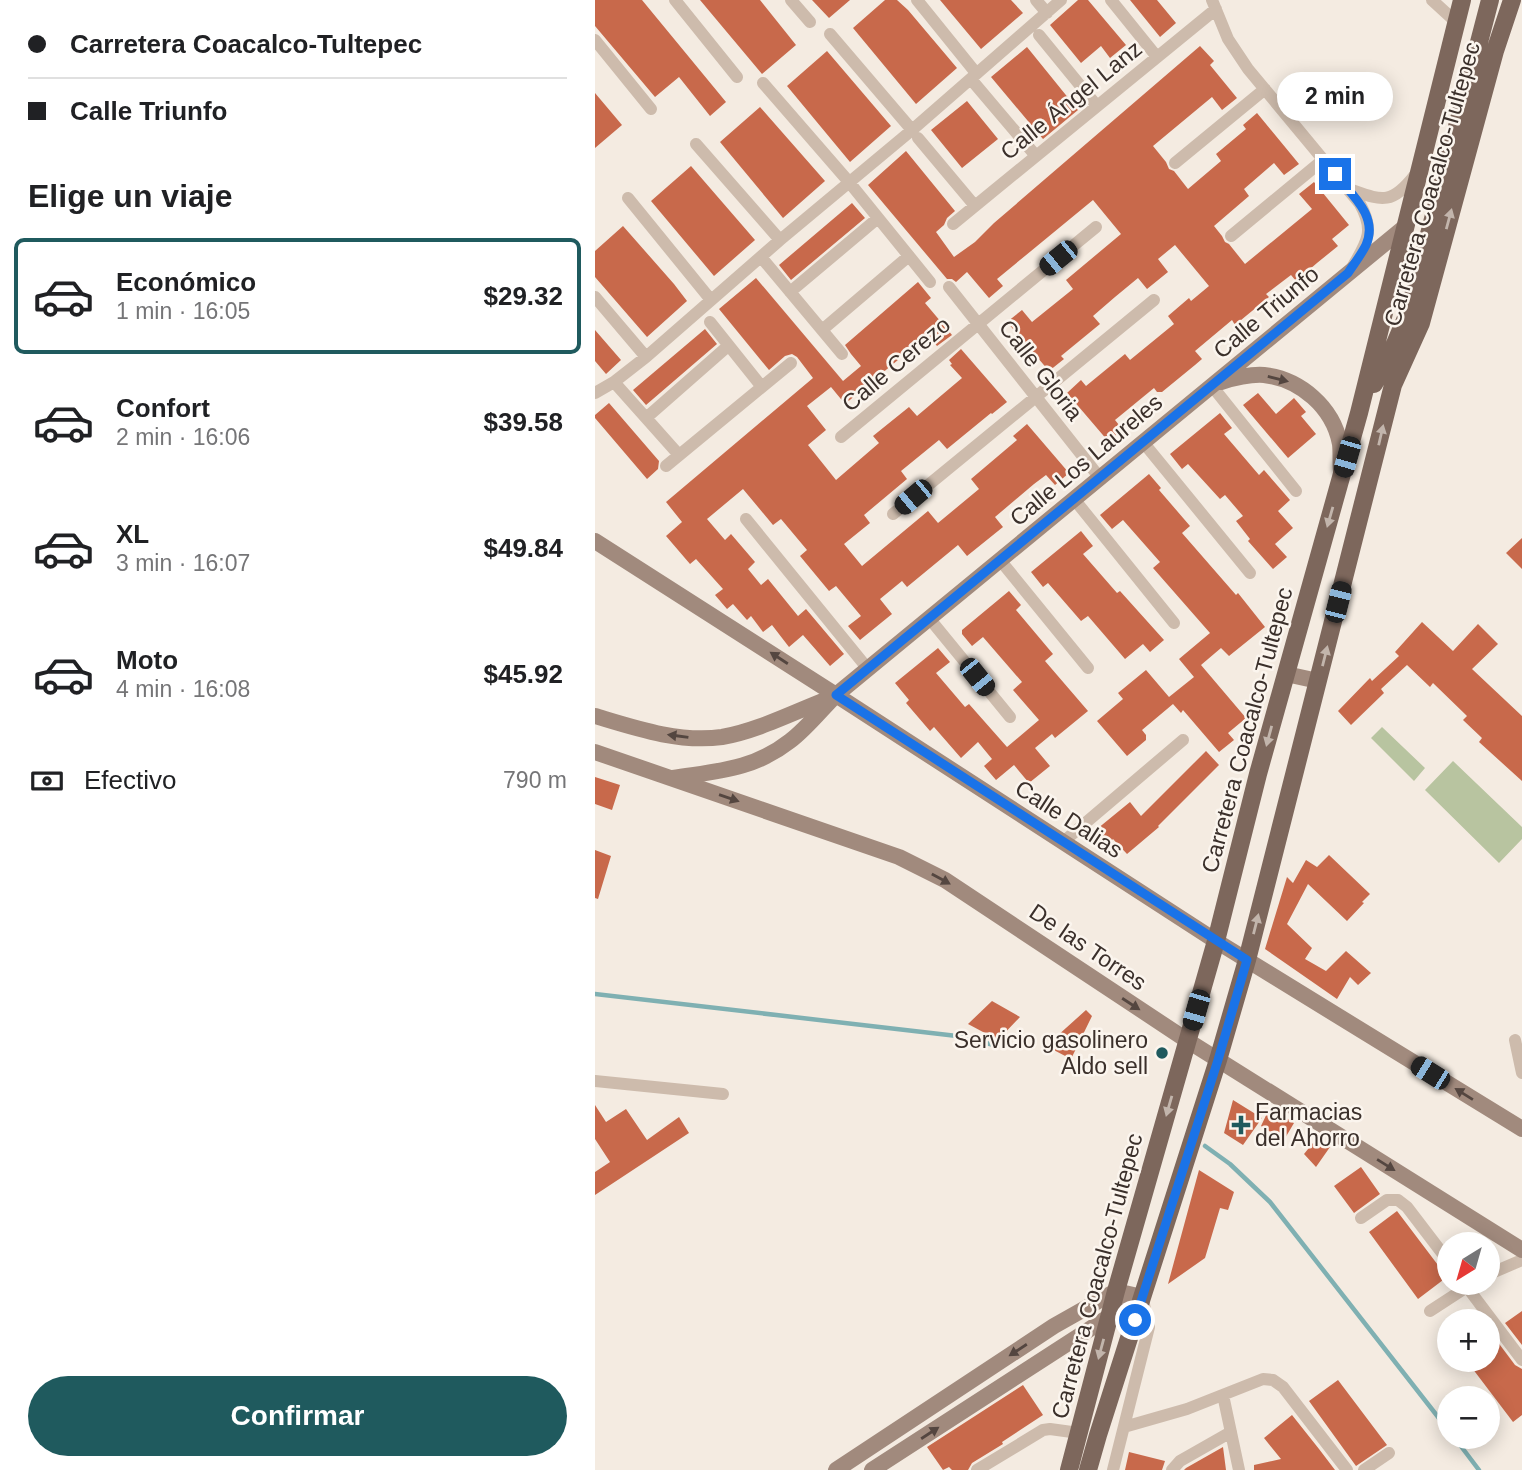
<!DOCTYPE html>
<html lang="es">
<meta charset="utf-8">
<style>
:root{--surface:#fff;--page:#f2f2f2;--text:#202124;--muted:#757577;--line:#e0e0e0;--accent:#1f5a5e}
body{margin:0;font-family:Helvetica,sans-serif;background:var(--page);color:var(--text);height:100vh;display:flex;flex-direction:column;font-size:26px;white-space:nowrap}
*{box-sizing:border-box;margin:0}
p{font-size:23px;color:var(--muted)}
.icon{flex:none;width:38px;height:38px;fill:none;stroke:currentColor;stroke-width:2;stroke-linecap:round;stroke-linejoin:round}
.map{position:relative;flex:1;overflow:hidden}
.details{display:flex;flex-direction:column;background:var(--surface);width:595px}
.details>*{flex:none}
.top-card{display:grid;align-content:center;height:154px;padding:0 28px;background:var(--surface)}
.needle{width:46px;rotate:217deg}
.buttons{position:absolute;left:842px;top:1232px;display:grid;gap:14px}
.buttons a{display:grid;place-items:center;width:63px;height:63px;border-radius:50%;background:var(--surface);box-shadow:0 4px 18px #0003;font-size:35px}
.end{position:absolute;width:32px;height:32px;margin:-16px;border:9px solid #1a73e8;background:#fff;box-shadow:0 0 0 4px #fff}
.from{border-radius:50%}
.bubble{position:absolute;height:49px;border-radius:24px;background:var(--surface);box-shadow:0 4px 18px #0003;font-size:23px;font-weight:600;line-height:49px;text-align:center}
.car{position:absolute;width:21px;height:42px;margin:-21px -10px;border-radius:9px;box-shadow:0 0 5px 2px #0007;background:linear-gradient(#222 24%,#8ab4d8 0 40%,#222 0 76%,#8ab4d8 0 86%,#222 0)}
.top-card b{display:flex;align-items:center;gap:24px;height:66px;font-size:26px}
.top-card b+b{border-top:2px solid var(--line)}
.top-card i{width:18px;height:18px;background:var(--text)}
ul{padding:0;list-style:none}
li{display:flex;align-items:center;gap:21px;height:116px;margin:0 14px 10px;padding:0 14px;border:4px solid transparent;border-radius:10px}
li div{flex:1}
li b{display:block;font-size:26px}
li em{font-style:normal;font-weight:600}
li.selected{border-color:var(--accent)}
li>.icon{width:63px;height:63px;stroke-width:1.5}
h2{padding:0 28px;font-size:32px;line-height:84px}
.pay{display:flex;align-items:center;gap:18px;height:77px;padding:0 28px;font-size:26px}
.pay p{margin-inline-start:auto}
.cta{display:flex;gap:14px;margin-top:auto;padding:14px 28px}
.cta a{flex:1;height:80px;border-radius:42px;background:var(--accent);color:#fff;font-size:28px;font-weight:600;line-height:80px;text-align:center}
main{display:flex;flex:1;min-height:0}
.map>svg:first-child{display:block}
.grass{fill:#b8c4a0}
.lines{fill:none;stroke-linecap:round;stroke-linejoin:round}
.stream{stroke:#7fb0b2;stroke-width:4.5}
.building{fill:#c8694b}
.street{stroke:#cdbbac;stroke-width:12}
.secondary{stroke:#a18a7d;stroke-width:16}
.primary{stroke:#7d675c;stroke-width:18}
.oneway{fill:#c2b5ac}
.oneway2{fill:#544640}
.route{stroke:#1a73e8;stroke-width:9}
.poi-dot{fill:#1f5a5e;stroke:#fbf5ee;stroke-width:2.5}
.labels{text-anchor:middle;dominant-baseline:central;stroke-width:5;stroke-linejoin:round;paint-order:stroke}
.street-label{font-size:23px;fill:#3b302b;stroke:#fbf5ee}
.poi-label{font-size:23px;fill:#3b302b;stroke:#fbf5ee;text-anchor:end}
</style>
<main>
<section class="details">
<div class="top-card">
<b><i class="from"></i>Carretera Coacalco-Tultepec</b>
<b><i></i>Calle Triunfo</b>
</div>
<h2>Elige un viaje</h2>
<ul>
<li class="selected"><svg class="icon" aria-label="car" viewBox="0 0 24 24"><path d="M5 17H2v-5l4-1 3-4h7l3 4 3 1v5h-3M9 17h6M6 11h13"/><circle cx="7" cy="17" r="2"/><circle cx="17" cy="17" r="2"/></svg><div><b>Económico</b><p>1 min · 16:05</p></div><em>$29.32</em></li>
<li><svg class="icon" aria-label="car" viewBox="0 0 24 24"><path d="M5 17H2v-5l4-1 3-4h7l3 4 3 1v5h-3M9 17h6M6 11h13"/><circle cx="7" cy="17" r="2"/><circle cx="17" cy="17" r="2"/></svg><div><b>Confort</b><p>2 min · 16:06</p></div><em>$39.58</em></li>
<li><svg class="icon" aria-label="car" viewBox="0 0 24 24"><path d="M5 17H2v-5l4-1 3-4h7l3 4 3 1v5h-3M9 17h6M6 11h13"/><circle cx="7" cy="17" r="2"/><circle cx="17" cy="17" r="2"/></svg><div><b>XL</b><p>3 min · 16:07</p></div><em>$49.84</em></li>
<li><svg class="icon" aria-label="car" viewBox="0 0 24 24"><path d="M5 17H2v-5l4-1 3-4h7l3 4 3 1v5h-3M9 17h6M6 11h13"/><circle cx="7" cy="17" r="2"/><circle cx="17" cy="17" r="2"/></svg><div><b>Moto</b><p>4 min · 16:08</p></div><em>$45.92</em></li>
</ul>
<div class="pay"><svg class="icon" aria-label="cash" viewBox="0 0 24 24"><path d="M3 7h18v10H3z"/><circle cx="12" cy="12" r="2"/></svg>Efectivo<p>790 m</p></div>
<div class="cta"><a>Confirmar</a></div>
</section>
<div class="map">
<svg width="927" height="1470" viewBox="0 0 927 1470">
<rect width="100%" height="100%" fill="#f4ebe1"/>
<path class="grass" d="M787 727 830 768 819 781 776 738Z
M858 761 927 827V839L904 863 830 790Z"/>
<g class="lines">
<path class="stream" d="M0 994 362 1036 399 1045
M610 1146 635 1164 675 1202 854 1431
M859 1437 884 1470"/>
</g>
<path class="building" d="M0 0H47L131 102 115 116 84 77 60 97 0 26Z
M105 0H165L201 45 167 74Z
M217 0H255L234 18Z
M290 0H302L313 10 362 68 321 104 258 28Z
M345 0H416L428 13 386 49Z
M483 0H493L531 45 515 58 506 46 486 63 455 25Z
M535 0H562L581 23 565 37Z
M605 46 619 61 615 65 642 98 627 110 617 97 558 146 571 162 574 169 579 171 593 189 626 161 621 154 651 129 648 125 662 113 704 164 689 175 679 163 649 189 654 196 619 226 627 236 630 242 634 244 650 264 717 209 704 194 719 182 754 225 737 239 743 246 722 263 701 281 696 275 671 294 674 297 640 325 637 320 600 351 607 359 600 365 567 392H562L559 388 520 420 528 430 513 441 472 393 486 380 491 386 530 354 535 360 579 324 573 316 594 298 596 301 614 286 580 245 563 259 573 272 552 289 543 278 520 297 498 316 505 324 466 356 469 359 454 371 412 322 427 310 437 322 478 289 471 280 526 234 498 200 402 279 408 286 394 298 372 272 361 282 357 279H352L273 185 311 151 360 211 352 218 349 225 341 232 359 257 380 242 399 223Z
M432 47 483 110 448 139 396 77Z
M232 51 296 126 255 162 192 86Z
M0 93 27 125 0 148Z
M372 101 403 139 367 168 336 130Z
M165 107 230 181 188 218 125 142Z
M96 166 160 240 119 276 56 201Z
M257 203 270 218 196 280 184 265Z
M28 226 79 284 92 301 52 337 0 277V251Z
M161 278 248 381 266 366 256 354 250 345 323 282 336 298 330 303 357 335 342 346 333 335 250 404 236 387 212 406 231 430 213 445 241 480 284 443 278 436 314 407 322 416 367 378 355 365 357 364 354 360 366 349 412 402 397 414 396 413 352 449 344 440 306 471 312 479 269 515 275 523 249 544 267 566 333 511 343 523 384 489 376 479 422 440 418 436 432 424 474 473 460 485 451 475 439 484 400 517 408 527 372 556 363 545 312 587 307 581 285 599 297 614 265 640 253 626 266 616 241 586 234 591 205 556 212 550 186 519 178 525 148 489 112 519 130 540 136 534 160 562 153 569 166 585 173 579 203 616 211 609 249 654 235 666 208 635 194 647 177 625 168 632 156 616 152 620 138 604 132 609 120 595 128 589 101 559 95 564 71 536 87 522 71 502 218 378 202 357 197 354 190 356 174 370 124 309Z
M110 329 122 344 51 405 38 390Z
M0 330 26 360 11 374 0 361Z
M663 393 681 414 699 398 711 412 706 416 721 434 693 458 648 405Z
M14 403 64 461 63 469 52 479 0 418V415Z
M625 413 637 428 629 434 664 475 669 470 695 500 683 511 698 528 680 544 692 557 678 569 653 541 655 539 641 521 648 516 630 495 625 499 593 464 587 469 575 454Z
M554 474 566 488 564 490 595 526 587 533 641 595 643 593 670 627 634 656 626 648 606 665 651 718 633 733 639 740 624 752 588 710 586 713 578 704 547 730 551 735V740L532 756 502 721 528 699 523 693 551 670 574 697 599 677 584 659 615 633 558 568 565 562 528 520 517 529 505 515Z
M486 531 498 546 488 554 522 593 525 591 569 640 555 652 548 644 530 659 493 616 486 621 453 583 448 587 436 572Z
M927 538V569L911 553Z
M414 591 426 605 421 610 458 654 450 661 493 711 460 738 457 734 440 748 455 766 434 783 419 765 401 780 389 766 397 759 383 742 366 758 339 727 335 731 311 703 314 700 300 683 343 648 355 662 341 673 370 707 374 704 412 747 444 720 418 690 427 682 407 659 388 637 377 646 367 634V630Z
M827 622 858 651 883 624 903 644 877 669 927 716V781L884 742 887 738 868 720 872 716 838 683 835 687 812 665 786 689 789 693 756 725 743 711 775 678 777 681 804 656 800 652Z
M611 751 624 765 563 826 564 827 532 854 518 839 514 843 502 829 535 802 546 816Z
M0 777 25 785 17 810 0 804Z
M0 850 16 856 3 899 0 898Z
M734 855 775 894 767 902 769 903 752 921 713 884 692 924 717 948 710 959 731 971 751 951 776 973 763 985 755 977 742 999 670 949 692 877 698 883 711 860 722 867Z
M397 1001 425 1017 403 1040 373 1024Z
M491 1010 497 1016 476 1059 451 1046Z
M638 1100 667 1118 648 1145 629 1133Z
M0 1105 11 1122 31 1109 52 1140 84 1117 94 1133 0 1195V1172L15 1162 0 1139Z
M675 1107 699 1123 689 1140 666 1126Z
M722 1138 735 1147 721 1167 709 1154Z
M766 1167 785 1194 759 1213 739 1186Z
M604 1170 639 1192 633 1210 625 1208 610 1258 573 1284Z
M802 1211 852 1277 823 1299 774 1232Z
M927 1311V1345L910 1323Z
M896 1333 920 1365 927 1369V1415L918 1422 871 1360H892V1336Z
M743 1380 792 1445 761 1466 714 1401Z
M428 1385 448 1415 407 1442 408 1444 377 1463 373 1470H357L354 1467 348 1470 332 1447Z
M697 1415 724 1449 740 1470H659V1465L686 1459 669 1438Z
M628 1447 631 1470H589L591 1468Z
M534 1452 570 1461 567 1470H530Z"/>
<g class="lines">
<path class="street" d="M80 0 142 77
M196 0 215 22
M322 0 381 73
M441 0 452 13
M516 0 562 57
M617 0 633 39 653 69 765 204C780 231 772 242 758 266
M837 0 861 22
M235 34 317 130
M444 35 502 106
M0 40 56 109
M168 83 254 182 335 282
M380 84 441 156
M323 138 380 206
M101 144 185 240
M580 163 670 89
M751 188C786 200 795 207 820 175
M33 198 116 300
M358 224 621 9
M636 236 728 160
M166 257 247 354
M354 287 505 478
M195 292 283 218
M0 297 51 357
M115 322 167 387
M227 330 314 256
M19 382 84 455
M617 386 701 491
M0 393 19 382 51 357 185 240 317 130 466 0
M51 418 133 346
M246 437 501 227
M548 442 655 573
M71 466 196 363
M479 499 579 623
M298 514 559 300
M151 519 273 669
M405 560 493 668
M334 618 415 717
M468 842 588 740
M920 1040 927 1073
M0 1081 128 1094
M766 1218 792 1200H803L812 1207 854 1262
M892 1275 927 1260
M869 1283 927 1360
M835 1311 878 1283
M628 1395 644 1470
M529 1427 592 1409 668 1379 678 1380 688 1387 752 1470
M382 1470 448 1430 455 1429 484 1433
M518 1470 554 1327 548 1300
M577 1470 585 1461 636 1432
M769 1470 794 1453"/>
<path class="secondary" d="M626 382C639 378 655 374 669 375 705 379 738 407 745 444 746 452 745 462 746 471
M0 541 241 695 621 941 927 1129
M691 674 723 681
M0 716C40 728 84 743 127 737 162 731 199 712 233 699
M0 752 304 857 350 880 593 1041 927 1250
M78 778C122 771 158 770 195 741 212 728 226 710 241 695L811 226
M241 1470 459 1326 521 1291 547 1297
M277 1470 515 1316 547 1297"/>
<path class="primary" d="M779 384 799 346 814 311 895 0
M474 1470 521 1291 621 941 663 774 764 413 867 0
M493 1470 503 1435 623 1060 652 960 798 385 826 323 900 51 917 0"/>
</g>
<defs><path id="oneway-solid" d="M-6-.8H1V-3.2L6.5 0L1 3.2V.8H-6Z" transform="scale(1.75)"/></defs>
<g class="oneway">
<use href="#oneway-solid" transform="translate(854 219) rotate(-75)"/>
<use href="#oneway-solid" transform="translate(786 435) rotate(-77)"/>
<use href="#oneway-solid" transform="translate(735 517) rotate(106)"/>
<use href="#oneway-solid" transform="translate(730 656) rotate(-76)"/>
<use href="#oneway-solid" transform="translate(674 736) rotate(105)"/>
<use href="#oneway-solid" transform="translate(661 924) rotate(-76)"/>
<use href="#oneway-solid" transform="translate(574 1106) rotate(106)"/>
<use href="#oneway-solid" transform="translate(506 1349) rotate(105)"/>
</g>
<g class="oneway2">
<use href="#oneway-solid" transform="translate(683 379) rotate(14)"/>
<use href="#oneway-solid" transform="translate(184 658) rotate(-147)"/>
<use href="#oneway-solid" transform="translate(83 736) rotate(-172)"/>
<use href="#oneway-solid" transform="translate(134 798) rotate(19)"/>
<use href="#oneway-solid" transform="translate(346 879) rotate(29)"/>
<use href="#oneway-solid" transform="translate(536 1004) rotate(33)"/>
<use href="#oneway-solid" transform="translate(869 1094) rotate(-148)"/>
<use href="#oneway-solid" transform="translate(791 1165) rotate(32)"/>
<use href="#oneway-solid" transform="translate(423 1350) rotate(147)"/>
<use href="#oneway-solid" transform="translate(335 1433) rotate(-33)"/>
</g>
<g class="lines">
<path class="route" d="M540 1320 623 1060 652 960 241 695 753 273C759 264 766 255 771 245 784 216 756 194 740 174"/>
</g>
<g class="poi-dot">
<circle cx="567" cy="1053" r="7"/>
<path d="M642.5 1114.5h7v7h7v7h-7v7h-7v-7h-7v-7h7z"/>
</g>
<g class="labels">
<g class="street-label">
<text transform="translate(476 100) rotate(-39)">Calle Ángel Lanz</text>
<text transform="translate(837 184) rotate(-74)">Carretera Coacalco-Tultepec</text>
<text transform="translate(671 312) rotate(-40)">Calle Triunfo</text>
<text transform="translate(301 364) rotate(-40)">Calle Cerezo</text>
<text transform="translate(446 370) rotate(52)">Calle Gloria</text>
<text transform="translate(491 460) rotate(-40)">Calle Los Laureles</text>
<text transform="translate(652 730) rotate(-75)">Carretera Coacalco-Tultepec</text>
<text transform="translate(474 819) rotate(33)">Calle Dalias</text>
<text transform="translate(493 947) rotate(34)">De las Torres</text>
<text transform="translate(502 1276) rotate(-75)">Carretera Coacalco-Tultepec</text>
</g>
<g class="poi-label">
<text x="553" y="1040">Servicio gasolinero<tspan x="553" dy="26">Aldo sell</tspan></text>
<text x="660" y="1112" text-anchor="start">Farmacias<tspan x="660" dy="26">del Ahorro</tspan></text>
</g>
</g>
</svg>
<div class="buttons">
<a><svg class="needle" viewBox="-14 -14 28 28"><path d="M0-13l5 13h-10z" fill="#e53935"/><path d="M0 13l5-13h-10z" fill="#757577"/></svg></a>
<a>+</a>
<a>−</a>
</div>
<i class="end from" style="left:540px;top:1320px"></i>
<i class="end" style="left:740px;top:174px"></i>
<div class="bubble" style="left:682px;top:72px;width:116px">2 min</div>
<i class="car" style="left:463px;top:258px;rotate:231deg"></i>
<i class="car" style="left:752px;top:457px;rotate:196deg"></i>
<i class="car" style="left:318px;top:497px;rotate:230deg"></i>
<i class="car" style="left:743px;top:602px;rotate:14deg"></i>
<i class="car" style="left:382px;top:677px;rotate:141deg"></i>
<i class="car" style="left:601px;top:1010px;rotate:196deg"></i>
<i class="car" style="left:835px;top:1073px;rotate:302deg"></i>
</div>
</main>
